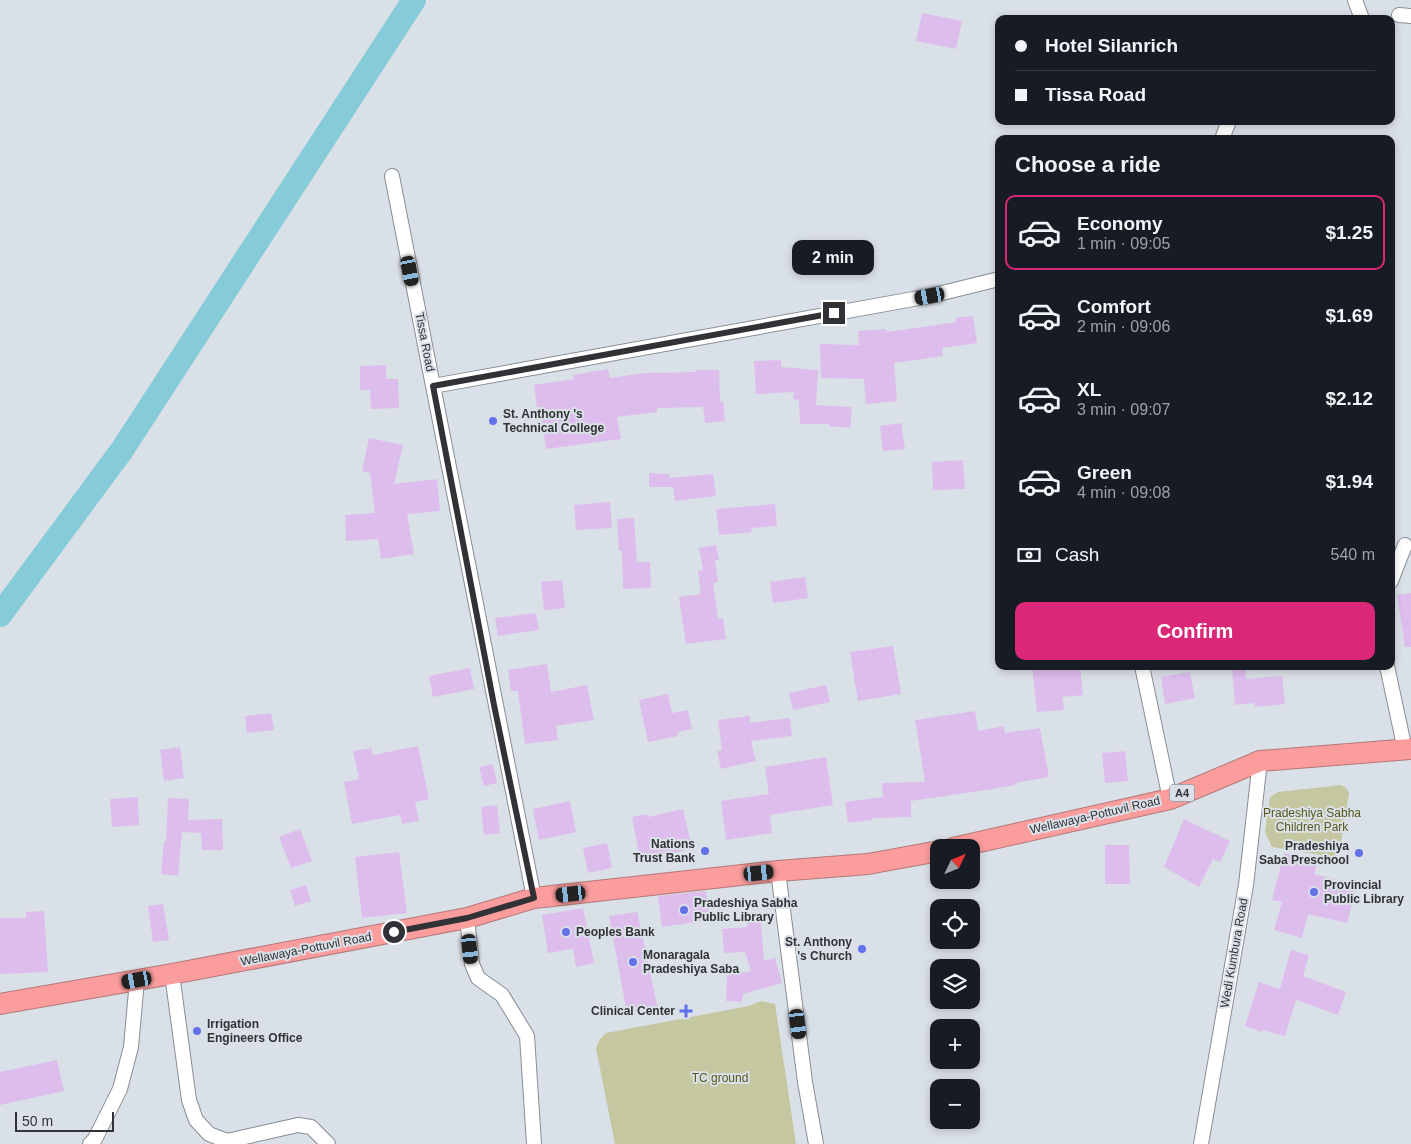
<!DOCTYPE html>
<meta charset="utf-8">
<style>
:root{--surface:#171b24;--page:#20242c;--text:#f1f3f6;--muted:#9ea1a6;--line:#363941;--accent:#db2777}
body{margin:0;font-family:Arial,sans-serif;background:var(--page);color:var(--text);height:100vh;display:flex;flex-direction:column;font-size:19px;white-space:nowrap}
*{box-sizing:border-box;margin:0}
p{font-size:16px;color:var(--muted)}
.icon{flex:none;width:28px;height:28px;fill:none;stroke:currentColor;stroke-width:2;stroke-linecap:round;stroke-linejoin:round}
.map{position:relative;flex:1;overflow:hidden}
.details{position:absolute;left:995px;top:135px;width:400px;height:535px;display:flex;flex-direction:column;background:var(--surface);border-radius:10px;box-shadow:0 2px 8px #0003}
.details>*{flex:none}
.top-card{position:absolute;left:995px;top:15px;width:400px;height:110px;border-radius:10px;box-shadow:0 2px 8px #0003;display:grid;align-content:center;height:110px;padding:0 20px;background:var(--surface)}
.needle{width:32px;rotate:47deg}
.buttons{position:absolute;left:930px;top:839px;display:grid;gap:10px}
.buttons a{display:grid;place-items:center;width:50px;height:50px;border-radius:10px;background:var(--surface);box-shadow:0 2px 8px #0003;font-size:25px}
.scale{position:absolute;left:15px;bottom:12px;width:99px;box-sizing:border-box;padding-left:5px;border:2px solid #303235;border-top:0;font-size:14px;line-height:18px;white-space:nowrap;color:#303235;-webkit-text-stroke:4px #dae0e7;paint-order:stroke}
.end{position:absolute;width:22px;height:22px;margin:-11px;border:6px solid #303235;background:#fff;box-shadow:0 0 0 2px #fff}
.from{border-radius:50%}
.bubble{position:absolute;height:35px;border-radius:10px;background:var(--surface);box-shadow:0 2px 8px #0003;font-size:16px;font-weight:800;line-height:35px;text-align:center}
.car{position:absolute;width:15px;height:30px;margin:-15px -8px;border-radius:6px;box-shadow:0 0 4px 1px #0007;background:linear-gradient(#222 24%,#8ab4d8 0 40%,#222 0 76%,#8ab4d8 0 86%,#222 0)}
.top-card b{display:flex;align-items:center;gap:18px;height:48px;font-size:19px}
.top-card b+b{border-top:1px solid var(--line)}
.top-card i{width:12px;height:12px;background:var(--text)}
ul{padding:0;list-style:none}
li{display:flex;align-items:center;gap:15px;height:75px;margin:0 10px 8px;padding:0 10px;border:2px solid transparent;border-radius:10px}
li div{flex:1}
li b{display:block;font-size:19px}
li em{font-style:normal;font-weight:800}
li.active{border-color:var(--accent)}
li>.icon{width:45px;height:45px;stroke-width:1.5}
h2{padding:0 20px;font-size:22px;line-height:60px}
.pay{display:flex;align-items:center;gap:12px;height:55px;padding:0 20px;font-size:19px}
.pay p{margin-inline-start:auto}
.button{display:flex;gap:10px;margin-top:auto;padding:10px 20px}
.button a{flex:1;height:58px;border-radius:10px;background:var(--accent);color:#fff;font-size:20px;font-weight:800;line-height:58px;text-align:center}
.map>svg:first-child{display:block}
.green{fill:#c4c79f}
.lines{fill:none;stroke-linecap:round;stroke-linejoin:round}
.river{stroke:#86ccd8;stroke-width:24}
.building{fill:#ddbdec}
.minor-casing{stroke:#888e94;stroke-width:16}
.highway-casing{stroke:#b47878;stroke-width:22}
.minor{stroke:#fff;stroke-width:14}
.highway{stroke:#fb9d9c;stroke-width:20}
.route{stroke:#303235;stroke-width:6}
.poi-dot{fill:#6271e9;stroke:#dae0e7;stroke-width:2}
.labels{text-anchor:middle;dominant-baseline:central;stroke-width:4;stroke-linejoin:round;paint-order:stroke}
.shield{fill:#dae0e7;stroke:#63666a;stroke-width:1}
.shield-label{font-size:11px;font-weight:bold;fill:#303235}
.street-label{font-size:12px;fill:#303235;stroke:#dae0e7}
.poi-label{font-size:12px;font-weight:bold;fill:#303235;stroke:#dae0e7;text-anchor:start}
.park-label{font-size:12px;fill:#57591d;stroke:#dae0e7}
</style>
<div class="map">
<svg width="1411" height="1144" viewBox="0 0 1411 1144">
<rect width="100%" height="100%" fill="#dae0e7"/>
<path class="green" d="M1341 785 1346 788 1349 793 1339 854 1333 857 1272 847 1265 832 1270 797 1278 792Z
M761 1001 775 1004 796 1144H615L596 1048 600 1039 606 1033 749 1006Z"/>
<g class="lines">
<path class="river" d="M0 615 122 450 414 0"/>
</g>
<path class="building" d="M922 13 962 21 956 49 916 41Z
M973 316 977 343 942 348 943 356 894 363 897 401 866 404 864 379 821 378 820 344 859 345 858 331 886 329 887 332 956 322 955 318Z
M781 360V367L818 370 816 405 852 407 850 428 829 426V424H800L799 400 793 399 794 392 756 394 754 361Z
M386 365V379H398L399 408 371 409 370 390H360V366Z
M608 369 610 378 652 372V373L696 372V370H719L720 402 723 401 725 421 705 423 703 407 657 408V412L617 417 621 439 546 449 540 407 537 408 534 385 574 379 573 375Z
M901 423 905 449 883 451 880 426Z
M369 438 403 445 394 484 437 479 440 511 407 514 414 554 381 559 378 539 346 541 345 515 375 513 370 473 362 471Z
M963 460 965 489 933 490 932 462Z
M649 473 669 474V478L713 474 716 496 675 501 673 487H649Z
M610 502 612 528 576 530 574 505Z
M775 504 777 526 751 528 752 532 719 535 716 509Z
M634 518 637 562H650L651 588 623 589 622 551H619L617 519Z
M716 545 719 560H715L718 582 713 583 718 619 723 618 726 639 686 644 679 597 701 594 698 571 703 570 699 548Z
M805 577 808 598 773 603 770 582Z
M562 580 565 608 544 610 541 582Z
M1411 593V647H1405L1397 595Z
M536 613 539 630 498 636 495 618Z
M893 646 901 694 858 701 850 652Z
M547 664 551 692 587 685 594 720 556 726 558 740 525 744 518 691H511L508 670Z
M1032 666H1080L1083 695 1062 697 1064 710 1037 712Z
M1232 667H1245L1246 679 1282 676 1285 704 1255 707 1254 703 1235 705Z
M470 668 474 689 433 697 429 676Z
M1190 672 1195 698 1165 704 1161 677Z
M826 685 830 702 793 710 789 693Z
M668 694 672 713 688 710 692 729 677 732 678 736 648 742 639 700Z
M975 711 978 731 1004 726 1005 733 1040 728 1049 777 1015 783V785L993 789 911 801V817L872 818V820L848 823 845 802 883 797 882 783 925 782 915 720Z
M271 713 274 730 247 733 245 716Z
M750 716V723L790 718 792 736 751 741 756 761 721 769 717 751 722 750 718 720Z
M418 746 429 799 415 802 419 821 402 824 400 815 352 824 344 782 359 779 353 751 371 748 373 755Z
M180 747 184 778 164 781 160 750Z
M1125 751 1128 781 1105 783 1102 753Z
M826 757 833 805 770 815 772 833 726 840 721 801 769 794 765 767Z
M493 764 497 783 484 786 479 767Z
M138 797 139 825 112 827 110 799Z
M168 798 189 799 188 820 222 819 223 850H202L201 833 182 832 178 876 161 874 164 842H166Z
M570 801 576 832 539 840 533 809Z
M497 805 500 833 484 835 481 807Z
M683 809 692 849 640 860 632 817 647 814 648 817Z
M1184 819 1230 841 1220 862 1213 859 1199 887 1164 867Z
M300 829 312 861 291 868 279 837Z
M607 843 612 868 588 873 583 848Z
M1105 845H1129L1130 884H1105Z
M399 852 407 913 362 918 355 857Z
M1284 853 1318 861 1314 874 1357 885 1347 923 1308 914 1302 938 1274 930 1282 902 1272 900Z
M306 885 311 901 295 906 290 890Z
M706 891 710 920 662 927 658 896Z
M163 904 169 940 153 942 148 906Z
M583 908 594 963 576 967 573 949 548 953 542 915Z
M44 911 48 972 0 974V918H26V912Z
M637 912 658 1009 627 1013 609 916Z
M761 921 764 961 775 958 782 983 743 994 742 1002 726 1001 727 975 751 971 745 952 724 953 722 929 747 927V922Z
M1291 950 1309 955 1303 976 1346 992 1338 1015 1296 1000 1285 1036 1263 1030 1262 1032 1245 1026 1259 982 1280 989Z
M57 1060 64 1091 0 1105V1072Z"/>
<g class="lines">
<g class="minor-casing">
<path id="minor" d="M1355 0 1362 19
M1399 15 1411 16
M1222 139 1229 121
M392 176 433 386 930 296 999 279
M433 386 534 898
M1391 581 1405 545
M1142 666 1170 799
M1387 666 1405 750
M778 871 805 1082 816 1144
M467 918 472 964 478 978 502 995 527 1036 534 1144
M172 974 189 1100 196 1120 209 1134 227 1141 298 1125 311 1127 328 1144
M90 1144 95 1139 120 1089 131 1047 137 980
M1201 1144 1246 885 1260 761"/>
</g>
<g class="highway-casing">
<path id="highway" d="M953 848 1170 799 1260 761 1411 749
M0 1004 172 974 467 918 534 898 778 871 868 864 939 851"/>
</g>
<use href="#minor" class="minor"/>
<use href="#highway" class="highway"/>
</g>
<g class="lines">
<path class="route" d="M394 932 467 918 534 898 494 705 433 386 834 313"/>
</g>
<g class="poi-dot">
<circle cx="493" cy="421" r="5"/>
<circle cx="705" cy="851" r="5"/>
<circle cx="1359" cy="853" r="5"/>
<circle cx="1314" cy="892" r="5"/>
<circle cx="684" cy="910" r="5"/>
<circle cx="566" cy="932" r="5"/>
<circle cx="862" cy="949" r="5"/>
<circle cx="633" cy="962" r="5"/>
<path d="M683.5 1003.5h5v5h5v5h-5v5h-5v-5h-5v-5h5z"/>
<circle cx="197" cy="1031" r="5"/>
</g>
<g class="labels">
<rect class="shield" x="1169.5" y="784.5" width="25" height="17" rx="4"/>
<g class="shield-label">
<text x="1182" y="793">A4</text>
</g>
<g class="street-label">
<text transform="translate(425 342) rotate(79)">Tissa Road</text>
<text transform="translate(1095 815) rotate(-13)">Wellawaya-Pottuvil Road</text>
<text transform="translate(306 949) rotate(-11)">Wellawaya-Pottuvil Road</text>
<text transform="translate(1234 953) rotate(-80)">Wedi Kumbura Road</text>
</g>
<g class="poi-label">
<text x="503" y="414">St. Anthony 's<tspan x="503" dy="14">Technical College</tspan></text>
<text x="695" y="844" text-anchor="end">Nations<tspan x="695" dy="14">Trust Bank</tspan></text>
<text x="1349" y="846" text-anchor="end">Pradeshiya<tspan x="1349" dy="14">Saba Preschool</tspan></text>
<text x="1324" y="885">Provincial<tspan x="1324" dy="14">Public Library</tspan></text>
<text x="694" y="903">Pradeshiya Sabha<tspan x="694" dy="14">Public Library</tspan></text>
<text x="576" y="932">Peoples Bank</text>
<text x="852" y="942" text-anchor="end">St. Anthony<tspan x="852" dy="14">'s Church</tspan></text>
<text x="643" y="955">Monaragala<tspan x="643" dy="14">Pradeshiya Saba</tspan></text>
<text x="675" y="1011" text-anchor="end">Clinical Center</text>
<text x="207" y="1024">Irrigation<tspan x="207" dy="14">Engineers Office</tspan></text>
</g>
<g class="park-label">
<text x="1312" y="813">Pradeshiya Sabha<tspan x="1312" dy="14">Children Park</tspan></text>
<text x="720" y="1078">TC ground</text>
</g>
</g>
</svg>
<div class="buttons">
<a><svg class="needle" viewBox="-14 -14 28 28"><path d="M0-13l5 13h-10z" fill="#e53935"/><path d="M0 13l5-13h-10z" fill="#9ea1a6"/></svg></a>
<a><svg class="icon" aria-label="locate" viewBox="0 0 24 24"><circle cx="12" cy="12" r="6"/><path d="M12 2v4M12 18v4M2 12h4M18 12h4"/></svg></a>
<a><svg class="icon" aria-label="layers" viewBox="0 0 24 24"><path d="M12 4l9 5-9 5-9-5zM3 14l9 5 9-5"/></svg></a>
<a>+</a>
<a>−</a>
</div>
<div class="scale">50 m</div>
<i class="end from" style="left:394px;top:932px"></i>
<i class="end" style="left:834px;top:313px"></i>
<div class="bubble" style="left:792px;top:240px;width:82px">2 min</div>
<i class="car" style="left:410px;top:271px;rotate:169deg"></i>
<i class="car" style="left:930px;top:296px;rotate:260deg"></i>
<i class="car" style="left:759px;top:873px;rotate:84deg"></i>
<i class="car" style="left:571px;top:894px;rotate:264deg"></i>
<i class="car" style="left:470px;top:949px;rotate:174deg"></i>
<i class="car" style="left:137px;top:980px;rotate:260deg"></i>
<i class="car" style="left:798px;top:1024px;rotate:173deg"></i>
<div class="top-card">
<b><i class="from"></i>Hotel Silanrich</b>
<b><i></i>Tissa Road</b>
</div>
<section class="details">
<h2>Choose a ride</h2>
<ul>
<li class="active"><svg class="icon" aria-label="car" viewBox="0 0 24 24"><path d="M5 17H2v-5l4-1 3-4h7l3 4 3 1v5h-3M9 17h6M6 11h13"/><circle cx="7" cy="17" r="2"/><circle cx="17" cy="17" r="2"/></svg><div><b>Economy</b><p>1 min · 09:05</p></div><em>$1.25</em></li>
<li><svg class="icon" aria-label="car" viewBox="0 0 24 24"><path d="M5 17H2v-5l4-1 3-4h7l3 4 3 1v5h-3M9 17h6M6 11h13"/><circle cx="7" cy="17" r="2"/><circle cx="17" cy="17" r="2"/></svg><div><b>Comfort</b><p>2 min · 09:06</p></div><em>$1.69</em></li>
<li><svg class="icon" aria-label="car" viewBox="0 0 24 24"><path d="M5 17H2v-5l4-1 3-4h7l3 4 3 1v5h-3M9 17h6M6 11h13"/><circle cx="7" cy="17" r="2"/><circle cx="17" cy="17" r="2"/></svg><div><b>XL</b><p>3 min · 09:07</p></div><em>$2.12</em></li>
<li><svg class="icon" aria-label="car" viewBox="0 0 24 24"><path d="M5 17H2v-5l4-1 3-4h7l3 4 3 1v5h-3M9 17h6M6 11h13"/><circle cx="7" cy="17" r="2"/><circle cx="17" cy="17" r="2"/></svg><div><b>Green</b><p>4 min · 09:08</p></div><em>$1.94</em></li>
</ul>
<div class="pay"><svg class="icon" aria-label="cash" viewBox="0 0 24 24"><path d="M3 7h18v10H3z"/><circle cx="12" cy="12" r="2"/></svg>Cash<p>540 m</p></div>
<div class="button"><a>Confirm</a></div>
</section>
</div>
